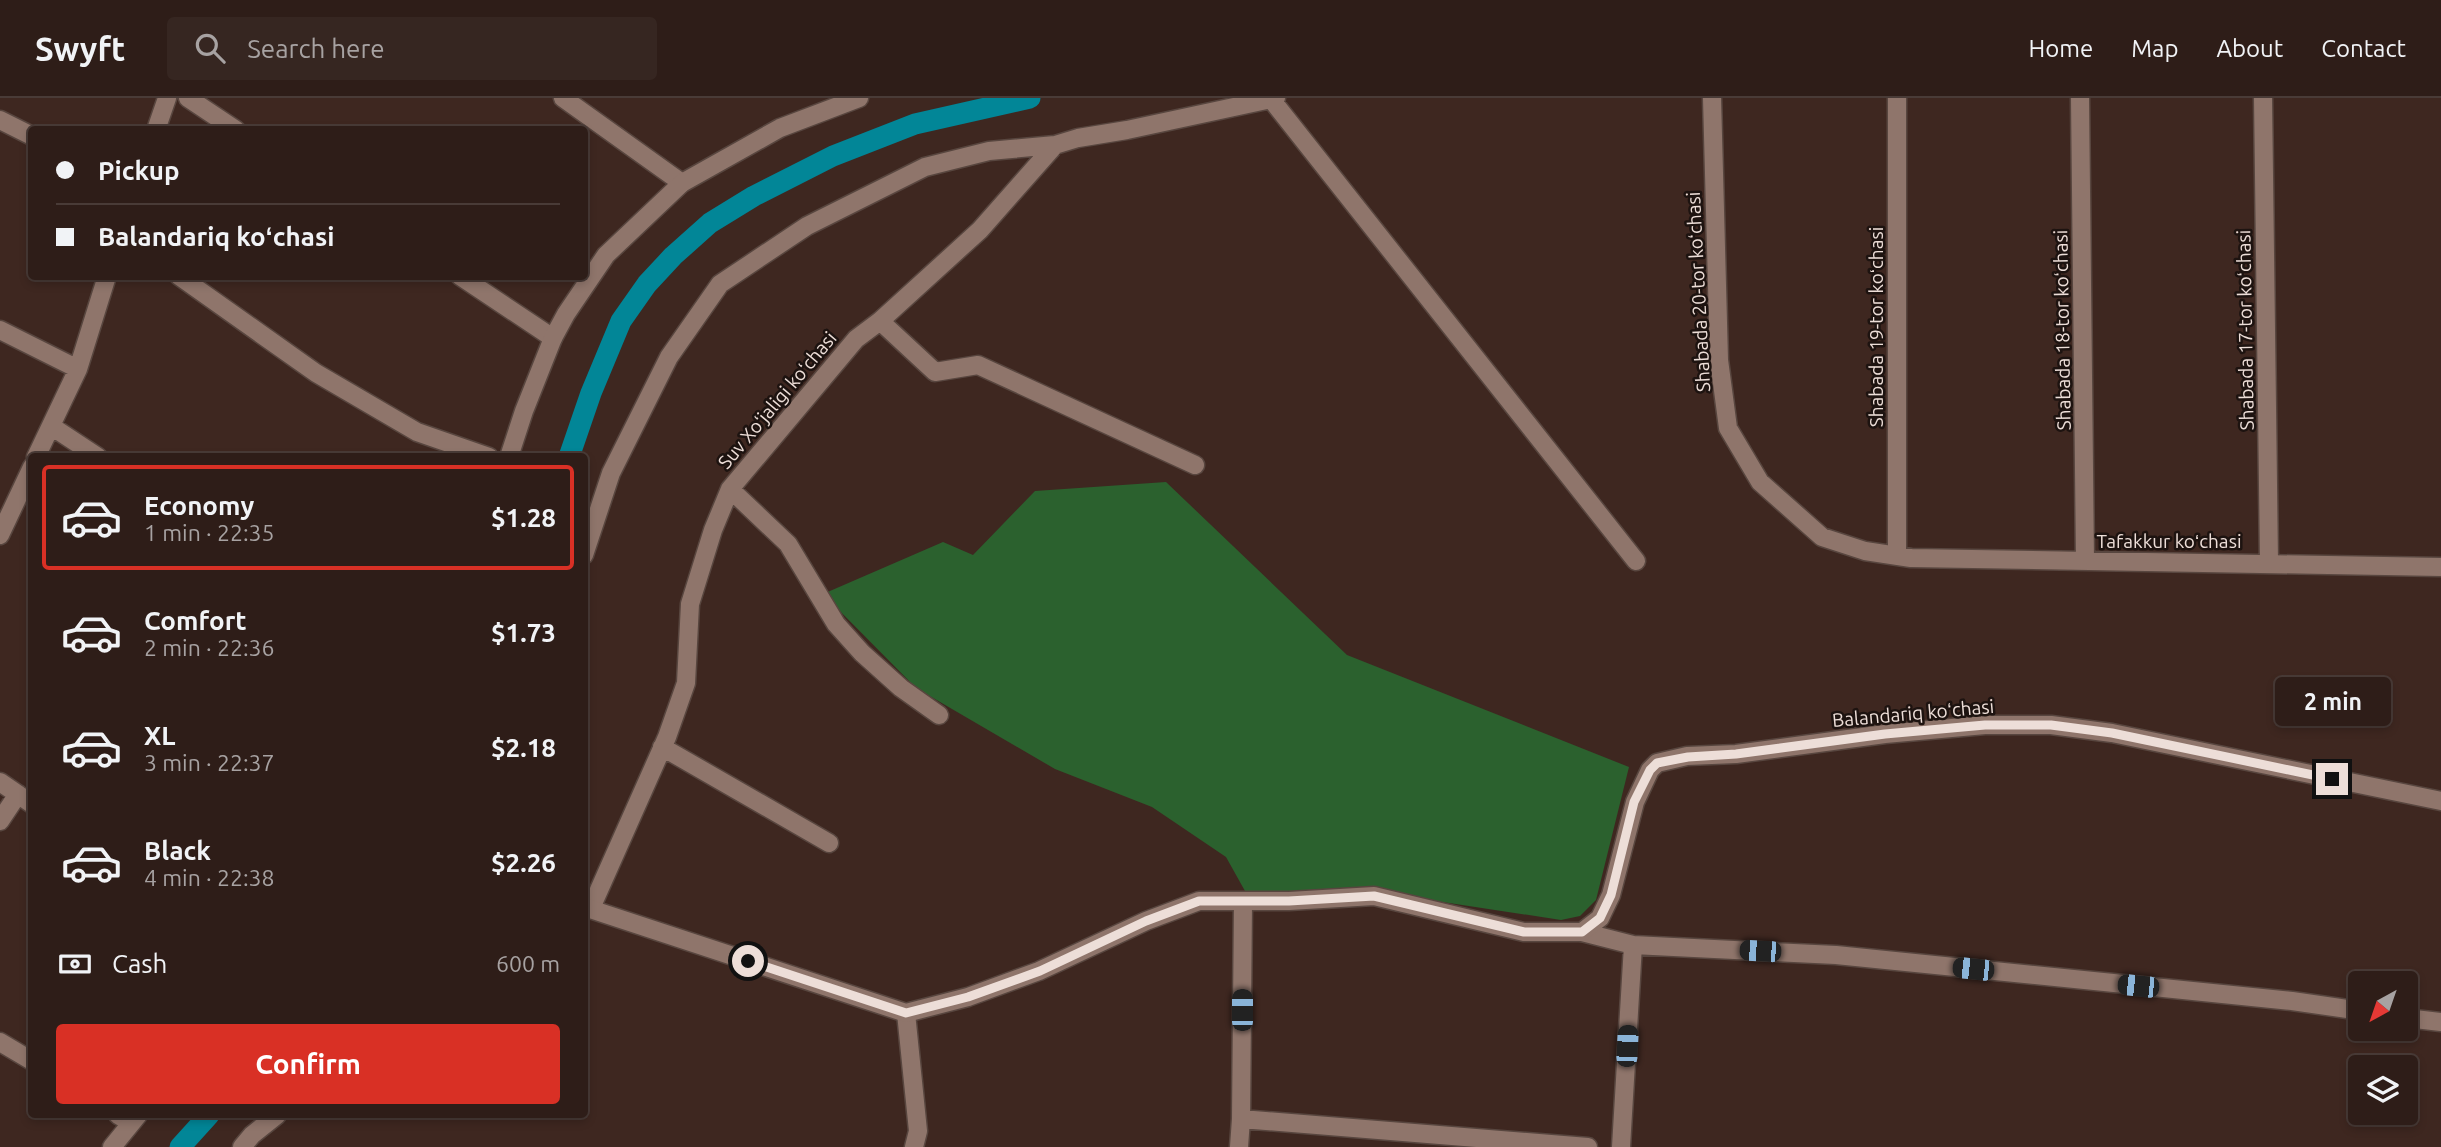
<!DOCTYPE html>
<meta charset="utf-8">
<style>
:root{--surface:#2e1d18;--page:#362621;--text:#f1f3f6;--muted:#a7a2a2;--line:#493b37;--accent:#d93025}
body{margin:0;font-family:Ubuntu,sans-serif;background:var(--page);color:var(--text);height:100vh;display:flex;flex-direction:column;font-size:26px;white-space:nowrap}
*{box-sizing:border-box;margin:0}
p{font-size:23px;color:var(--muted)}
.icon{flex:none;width:38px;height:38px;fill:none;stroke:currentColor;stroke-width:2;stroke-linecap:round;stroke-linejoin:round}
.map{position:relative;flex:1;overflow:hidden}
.details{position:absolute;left:28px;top:355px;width:560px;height:665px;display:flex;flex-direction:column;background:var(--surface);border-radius:7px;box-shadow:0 4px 10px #0003,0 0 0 2px var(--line)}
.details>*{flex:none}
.banner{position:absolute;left:28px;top:28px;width:560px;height:154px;border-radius:7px;box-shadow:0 4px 10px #0003,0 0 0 2px var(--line);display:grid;align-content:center;height:154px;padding:0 28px;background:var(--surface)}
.needle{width:46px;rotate:220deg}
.tools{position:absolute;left:2348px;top:873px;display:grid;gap:14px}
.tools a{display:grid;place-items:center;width:70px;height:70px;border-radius:7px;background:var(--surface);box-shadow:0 4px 10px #0003,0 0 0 2px var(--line);font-size:35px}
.end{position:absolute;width:32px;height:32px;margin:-16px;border:9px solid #edded8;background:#111;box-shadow:0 0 0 4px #111}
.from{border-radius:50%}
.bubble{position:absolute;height:49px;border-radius:7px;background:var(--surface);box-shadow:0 4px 10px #0003,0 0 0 2px var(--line);font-size:23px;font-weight:600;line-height:49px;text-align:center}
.car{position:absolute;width:21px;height:42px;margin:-21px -10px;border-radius:9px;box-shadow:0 0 5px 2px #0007;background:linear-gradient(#222 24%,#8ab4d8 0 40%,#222 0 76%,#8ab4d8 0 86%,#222 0)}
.banner b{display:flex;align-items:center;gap:24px;height:66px;font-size:26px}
.banner b+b{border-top:2px solid var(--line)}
.banner i{width:18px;height:18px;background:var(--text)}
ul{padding:12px 0 0;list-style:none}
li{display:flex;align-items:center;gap:21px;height:105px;margin:0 14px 10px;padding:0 14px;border:4px solid transparent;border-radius:7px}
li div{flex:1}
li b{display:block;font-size:26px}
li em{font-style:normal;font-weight:600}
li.current{border-color:var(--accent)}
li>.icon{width:63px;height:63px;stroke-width:1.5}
.pay{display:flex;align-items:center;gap:18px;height:77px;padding:0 28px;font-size:26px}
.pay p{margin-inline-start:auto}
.primary-button{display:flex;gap:14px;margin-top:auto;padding:14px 28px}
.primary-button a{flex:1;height:80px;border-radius:7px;background:var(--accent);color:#fff;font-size:28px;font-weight:600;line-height:80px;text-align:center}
header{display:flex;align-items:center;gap:42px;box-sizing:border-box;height:98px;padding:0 35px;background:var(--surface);border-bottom:2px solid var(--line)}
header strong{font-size:33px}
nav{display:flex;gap:38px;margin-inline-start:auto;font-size:24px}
.search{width:490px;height:63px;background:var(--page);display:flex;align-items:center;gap:18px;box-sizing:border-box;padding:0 24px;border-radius:7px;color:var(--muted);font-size:26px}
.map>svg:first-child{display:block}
.green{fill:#2b612e}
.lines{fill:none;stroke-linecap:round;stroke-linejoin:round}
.canal{stroke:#028697;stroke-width:21}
.minor-casing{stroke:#58463f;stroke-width:21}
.tertiary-casing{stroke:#58463f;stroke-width:21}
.secondary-casing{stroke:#58463f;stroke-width:21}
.minor{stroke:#8f756b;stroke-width:18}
.tertiary{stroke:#8f756b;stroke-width:18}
.secondary{stroke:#8f756b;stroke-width:18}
.route{stroke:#edded8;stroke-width:9}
.labels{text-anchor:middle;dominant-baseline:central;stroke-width:5;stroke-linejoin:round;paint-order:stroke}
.street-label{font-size:19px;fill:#edded8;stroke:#1d1310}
</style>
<header>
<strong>Swyft</strong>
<div class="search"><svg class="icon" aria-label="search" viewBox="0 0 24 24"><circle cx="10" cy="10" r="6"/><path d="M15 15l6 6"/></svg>Search here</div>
<nav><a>Home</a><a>Map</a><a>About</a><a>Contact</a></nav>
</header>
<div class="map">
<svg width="2441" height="1049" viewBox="0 0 2441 1049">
<rect width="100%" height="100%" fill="#3e2720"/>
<path class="green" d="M1166 384 1347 557 1629 669 1596 802 1580 818 1561 822 1377 794 1245 793 1226 759 1152 709 1055 671 916 590 823 496 943 444 973 457 1035 393Z"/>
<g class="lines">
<path class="canal" d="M569 359 591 295 621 223 647 186 673 158 710 125 754 98 833 58 915 26 1030 0
M180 1049 209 1017"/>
<g class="minor-casing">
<path id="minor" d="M188 0 236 32
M563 0 682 85
M1712 0 1719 262 1728 330 1760 384 1822 439 1865 453 1911 460 2441 469
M2080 0 2085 463
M2263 0 2269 464
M1271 1 1636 463
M0 22 32 38
M156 32 167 0
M179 178 316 275 417 334 489 359
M460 178 553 240
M880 223 935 274 978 267 1195 367
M0 232 78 271
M51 328 98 359
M36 359 78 271 107 178
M730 391 788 446 836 526 862 555 901 590 939 617
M0 437 32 369
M584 457 611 375 669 259 720 186 807 128 925 69 989 53 1055 47 1078 40 1127 32 1276 0
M1897 458V0
M662 649 829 745
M0 684 32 706
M0 723 18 696
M1243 804 1241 1021 1588 1049
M591 810 667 639 686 585 690 506 713 432 730 391 856 241 880 223 980 132 1055 47
M1582 834 1633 847 1621 1049
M1633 847 1836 857 2292 903 2361 913
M906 915 918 1033 914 1049
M2406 920 2441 924
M0 944 32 963
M118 1017 130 1024
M242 1049 252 1037 277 1017
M1239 1049 1241 1021"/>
</g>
<g class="tertiary-casing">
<path id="tertiary" d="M584 809 906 915 968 899 1039 873 1146 823 1199 803H1289L1374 798 1524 834H1582L1600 820 1611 797 1635 704 1650 672 1657 665 1687 658 1736 656 1885 636 1985 627H2051L2112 635 2441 703"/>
</g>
<g class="secondary-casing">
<path id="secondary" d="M509 359 524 313 553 240 566 216 606 157 682 85 780 30 859 0
M112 1049 138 1017"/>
</g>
<use href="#minor" class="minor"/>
<use href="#tertiary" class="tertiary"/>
<use href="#secondary" class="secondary"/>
</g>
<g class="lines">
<path class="route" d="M748 863 906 915 968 899 1040 873 1146 823 1199 803H1289L1374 798 1524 834H1582L1600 820 1611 797 1634 704 1650 672 1657 665 1688 659 1736 656 1885 636 1985 627H2051L2112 635 2332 681"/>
</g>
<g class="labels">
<g class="street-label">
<text transform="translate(1698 194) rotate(-93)">Shabada 20-tor koʻchasi</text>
<text transform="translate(1876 229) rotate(-90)">Shabada 19-tor koʻchasi</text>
<text transform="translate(2062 232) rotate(-91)">Shabada 18-tor koʻchasi</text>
<text transform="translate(2245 232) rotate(-91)">Shabada 17-tor koʻchasi</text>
<text transform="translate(777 302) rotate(-50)">Suv Xoʻjaligi koʻchasi</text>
<text x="2169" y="443">Tafakkur koʻchasi</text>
<text transform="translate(1913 615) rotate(-5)">Balandariq koʻchasi</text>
</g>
</g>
</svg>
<div class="tools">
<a><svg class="needle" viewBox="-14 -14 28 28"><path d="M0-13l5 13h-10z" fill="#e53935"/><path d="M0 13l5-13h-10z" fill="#a7a2a2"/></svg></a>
<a><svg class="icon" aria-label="layers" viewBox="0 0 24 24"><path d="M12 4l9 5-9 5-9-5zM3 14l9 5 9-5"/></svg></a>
</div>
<i class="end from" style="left:748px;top:863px"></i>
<i class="end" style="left:2332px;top:681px"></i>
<div class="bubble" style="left:2275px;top:579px;width:116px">2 min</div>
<i class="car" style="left:1760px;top:853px;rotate:273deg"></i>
<i class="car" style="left:1973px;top:871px;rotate:276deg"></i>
<i class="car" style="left:2138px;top:888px;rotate:276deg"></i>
<i class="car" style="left:1242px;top:912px;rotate:0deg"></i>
<i class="car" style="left:1627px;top:948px;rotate:3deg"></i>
<div class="banner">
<b><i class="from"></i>Pickup</b>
<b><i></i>Balandariq koʻchasi</b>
</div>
<section class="details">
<ul>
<li class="current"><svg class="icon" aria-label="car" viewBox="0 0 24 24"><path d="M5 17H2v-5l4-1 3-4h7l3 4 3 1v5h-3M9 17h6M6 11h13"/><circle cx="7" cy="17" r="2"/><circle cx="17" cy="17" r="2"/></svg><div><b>Economy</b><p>1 min · 22:35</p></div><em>$1.28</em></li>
<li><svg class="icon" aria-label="car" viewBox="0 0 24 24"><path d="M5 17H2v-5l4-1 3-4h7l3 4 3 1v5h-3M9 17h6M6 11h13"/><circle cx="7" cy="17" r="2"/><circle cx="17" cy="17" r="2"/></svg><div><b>Comfort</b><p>2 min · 22:36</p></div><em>$1.73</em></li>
<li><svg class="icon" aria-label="car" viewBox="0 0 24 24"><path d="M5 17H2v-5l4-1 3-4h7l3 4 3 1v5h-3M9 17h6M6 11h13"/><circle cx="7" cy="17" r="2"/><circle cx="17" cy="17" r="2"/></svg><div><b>XL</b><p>3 min · 22:37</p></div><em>$2.18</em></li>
<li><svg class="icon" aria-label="car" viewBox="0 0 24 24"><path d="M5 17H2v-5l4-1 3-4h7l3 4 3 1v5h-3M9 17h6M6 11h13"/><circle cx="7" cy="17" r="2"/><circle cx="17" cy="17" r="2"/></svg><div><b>Black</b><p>4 min · 22:38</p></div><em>$2.26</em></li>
</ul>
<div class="pay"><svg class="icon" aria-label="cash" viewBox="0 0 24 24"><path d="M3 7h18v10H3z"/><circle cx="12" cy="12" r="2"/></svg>Cash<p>600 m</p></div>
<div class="primary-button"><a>Confirm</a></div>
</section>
</div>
